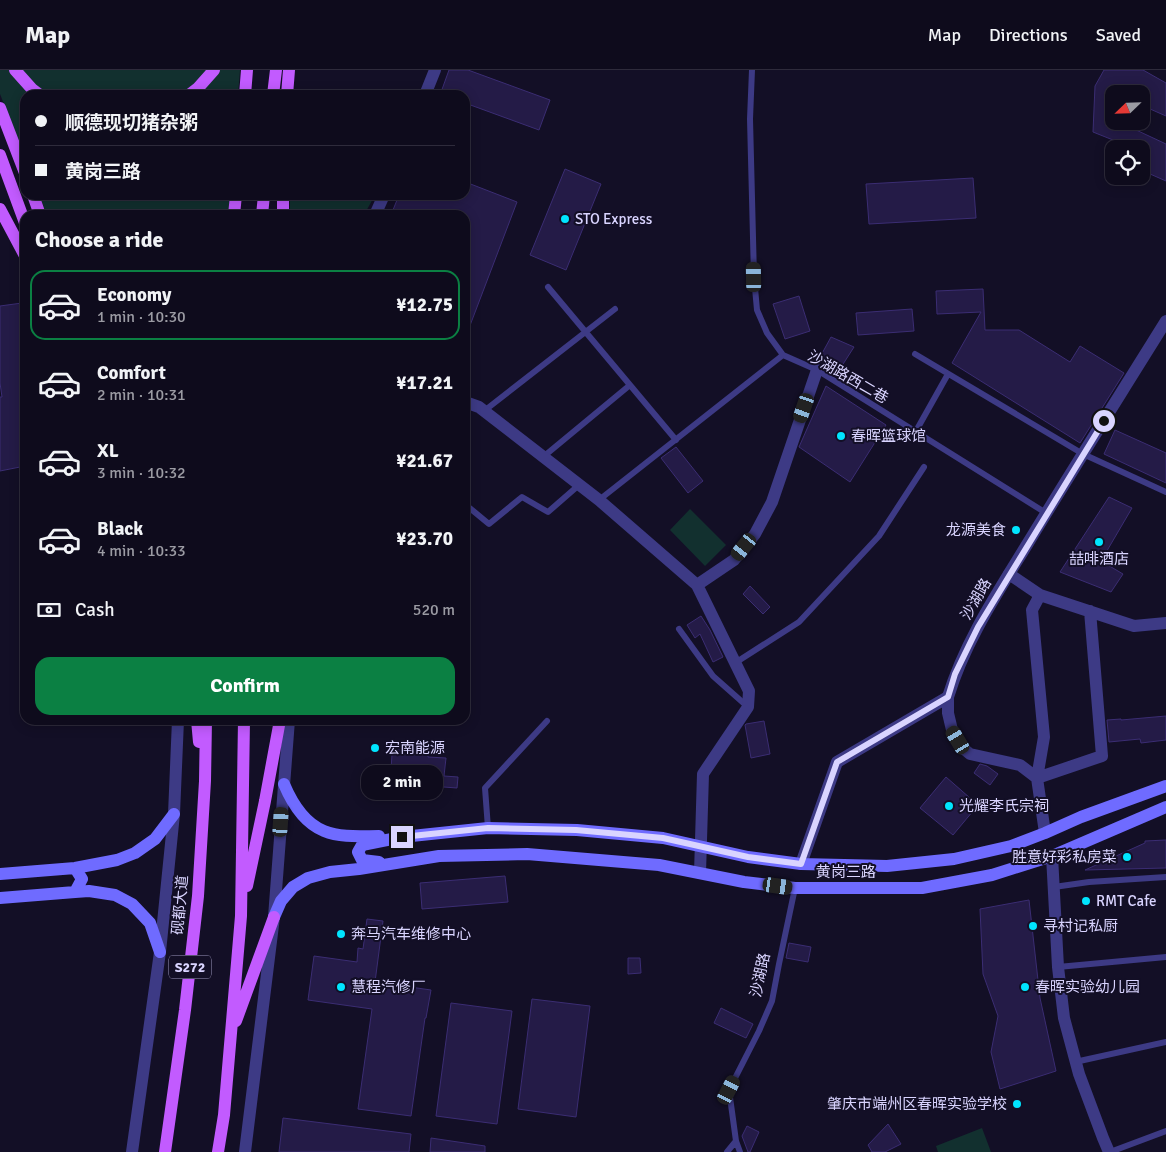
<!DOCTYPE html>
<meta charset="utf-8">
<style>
:root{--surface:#0e0b1c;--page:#1c1929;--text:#f1f3f6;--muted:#9b9ba3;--line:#2e2b3b;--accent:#0b8043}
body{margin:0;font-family:Signika,"Noto Sans SC",sans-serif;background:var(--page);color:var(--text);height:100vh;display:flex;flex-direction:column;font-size:19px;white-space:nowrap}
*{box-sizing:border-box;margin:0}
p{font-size:16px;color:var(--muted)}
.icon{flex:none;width:28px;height:28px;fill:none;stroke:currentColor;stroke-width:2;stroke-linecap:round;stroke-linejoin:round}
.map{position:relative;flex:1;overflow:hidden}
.side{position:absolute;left:20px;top:140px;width:450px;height:515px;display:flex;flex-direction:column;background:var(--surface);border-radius:15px;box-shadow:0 2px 12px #0003,0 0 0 1px var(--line)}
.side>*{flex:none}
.banner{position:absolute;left:20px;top:20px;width:450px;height:110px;border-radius:15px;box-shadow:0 2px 12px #0003,0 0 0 1px var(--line);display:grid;align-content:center;height:110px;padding:0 15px;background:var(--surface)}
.needle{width:32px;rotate:247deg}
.controls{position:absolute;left:1105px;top:15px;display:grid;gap:10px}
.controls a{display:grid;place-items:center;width:45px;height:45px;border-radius:10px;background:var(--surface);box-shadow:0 2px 12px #0003,0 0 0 1px var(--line);font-size:25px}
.end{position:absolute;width:22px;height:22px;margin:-11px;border:6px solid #d9d4ff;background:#111;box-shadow:0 0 0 2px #111}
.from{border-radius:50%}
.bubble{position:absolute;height:35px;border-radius:15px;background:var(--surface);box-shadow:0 2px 12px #0003,0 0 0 1px var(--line);font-size:16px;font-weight:700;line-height:35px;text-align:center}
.car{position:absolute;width:15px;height:30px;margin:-15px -8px;border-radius:6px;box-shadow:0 0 4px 1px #0007;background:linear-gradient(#222 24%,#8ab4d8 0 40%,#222 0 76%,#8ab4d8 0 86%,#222 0)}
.banner b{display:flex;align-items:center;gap:18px;height:48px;font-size:19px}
.banner b+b{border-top:1px solid var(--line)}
.banner i{width:12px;height:12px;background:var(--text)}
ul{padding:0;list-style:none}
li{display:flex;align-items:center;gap:15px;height:70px;margin:0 10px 8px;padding:0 5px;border:2px solid transparent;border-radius:15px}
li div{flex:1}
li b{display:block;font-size:19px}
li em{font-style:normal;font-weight:700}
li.current{border-color:var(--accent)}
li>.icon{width:45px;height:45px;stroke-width:1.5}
h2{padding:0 15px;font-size:22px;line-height:60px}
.pay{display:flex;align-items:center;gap:12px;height:55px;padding:0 15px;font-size:19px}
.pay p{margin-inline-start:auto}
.primary-button{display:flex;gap:10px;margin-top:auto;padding:10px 15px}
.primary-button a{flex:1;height:58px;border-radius:15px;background:var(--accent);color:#fff;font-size:20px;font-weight:700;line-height:58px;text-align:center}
header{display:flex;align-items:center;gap:30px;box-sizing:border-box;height:70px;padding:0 25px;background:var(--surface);border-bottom:1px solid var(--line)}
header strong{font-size:24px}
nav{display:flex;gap:28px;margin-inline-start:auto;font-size:18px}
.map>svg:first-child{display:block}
.green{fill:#12302f}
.building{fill:#241b47;stroke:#3b2d73}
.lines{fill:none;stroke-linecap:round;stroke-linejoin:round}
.service{stroke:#3d3a85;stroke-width:6}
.minor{stroke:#3d3a85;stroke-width:12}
.tertiary{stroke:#3d3a85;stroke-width:12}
.secondary{stroke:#6f6bff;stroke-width:12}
.primary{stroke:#c25bff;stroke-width:12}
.route{stroke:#d9d4ff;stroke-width:6}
.poi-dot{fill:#00e5ff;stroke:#130f26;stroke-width:2}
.labels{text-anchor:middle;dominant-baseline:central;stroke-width:4;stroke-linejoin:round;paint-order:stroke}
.shield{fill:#130f26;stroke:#9e99be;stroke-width:1}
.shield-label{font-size:14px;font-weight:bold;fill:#d9d4ff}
.poi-label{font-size:15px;fill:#d9d4ff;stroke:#130f26;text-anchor:start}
.street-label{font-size:15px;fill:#d9d4ff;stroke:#130f26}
</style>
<header>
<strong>Map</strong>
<nav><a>Map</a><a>Directions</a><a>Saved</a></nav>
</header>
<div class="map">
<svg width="1166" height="1082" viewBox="0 0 1166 1082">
<rect width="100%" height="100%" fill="#130f26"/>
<path class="green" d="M0 0H240L238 25H25V88L0 24Z
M39 125H231L229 145H47Z
M290 125H375L364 145H290Z
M690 439 726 475 705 496 670 460Z
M982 1058 991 1082H938L936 1076Z"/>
<path class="building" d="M449 0H468L550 30 539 60 465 33V25H440Z
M1104 0H1143L1166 13V46L1141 35V24H1114V51H1137L1134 59 1166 74V111L1141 100V79H1127L1128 76 1093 62 1095 16Z
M565 99 601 114 566 200 530 185Z
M973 108 976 148 869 154 866 114Z
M468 113 517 132 466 266 465 145H391L399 125H465V120Z
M983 219 985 260H1019L1070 292 1080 276 1124 303 1080 373 952 293 981 242 937 244 936 221Z
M799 226 810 261 785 269 773 234Z
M22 233 25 256V396L0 401V327H2L0 313V236Z
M912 239 914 261 858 265 856 243Z
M831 267 854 277 838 302 819 289Z
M826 316 886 355 850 412 799 377Z
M1115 360 1166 383V413L1104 384Z
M676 377 703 411 688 423 661 388Z
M1109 427 1132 438 1101 491 1123 504 1111 522 1060 502Z
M750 516 770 537 763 544 743 524Z
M701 546 710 560 723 587 713 592 700 564 695 568 687 555Z
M1166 646V670L1141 673 1140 669 1109 672 1107 650 1121 649V650Z
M764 651 770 684 751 688 745 655 746 654Z
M393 671 428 674V687L446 688 444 706 458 707 457 718 390 713Z
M980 694 987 696 998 704 990 715 974 703Z
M946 707 978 735 953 765 920 738Z
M1166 770V798L1085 800 1145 773V771Z
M505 806 508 832 422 839 420 813Z
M1029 830 1040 928 1056 1001 1000 1019 991 982 998 946 983 904 980 839Z
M367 849 383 851 375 912 431 920 426 948H425L411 1046 358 1039 372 939 308 930 314 886 357 892 358 878 363 879Z
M789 873 811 877 808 892 786 888Z
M628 888H640L641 903 628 904Z
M532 929 590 936 576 1047 518 1039Z
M451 933 512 941 497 1054 436 1046Z
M721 938 753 954 746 968 714 953Z
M283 1048 411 1064 409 1082H279Z
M888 1054 901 1074 885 1082H872L868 1075Z
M747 1056 759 1062 750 1082H748L742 1066Z
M431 1068 485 1076V1082H430Z"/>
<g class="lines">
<path class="service" d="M752 0 750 49 754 207 757 240 767 263 783 285 817 300 1046 443
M548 217 676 370
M915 284 1083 384 1166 422
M484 341 615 239
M916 361 948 304
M543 387 630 315
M599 430 783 285
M465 435H466L489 454 522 427 548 442 579 415
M679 559 713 606 748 637
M735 593 799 552 879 466 924 397
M488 758 485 718 547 651
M1054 817 1089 812 1166 807
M1058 897 1166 887
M1075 992 1166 972
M727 1082 736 1071
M740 1082 736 1071 729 1020 759 961 772 931 779 894 795 818
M1110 1082 1166 1061"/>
<path class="minor" d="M465 332 479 337 599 430 697 515 749 621 748 637 703 704 700 803
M1009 504 1040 525 1134 556 1166 553
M697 515 734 490 755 464 772 432 817 300
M1040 525 1032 540 1044 667 1037 708 1102 686 1090 541
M1052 786 1058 897 1064 948 1079 1004 1103 1068 1109 1082
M801 794 837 692 948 627V643L952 660 964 679 970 684 1020 695 1037 708 1045 763"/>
<path class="tertiary" d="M425 25 435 0
M375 145 384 125
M948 627C965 571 998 522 1028 473 1073 399 1120 325 1166 251
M132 1082 160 882 174 744 178 650
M245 1082 274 847 289 650"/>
<path class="secondary" d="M284 714C292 733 304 753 324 761 341 768 362 766 379 766
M379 792 362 790 358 782 362 775 402 767 488 758 577 760 663 768 748 787 801 794 887 796 954 789 1011 776 1045 763 1081 747 1166 716
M0 804 75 798 117 790 135 783 155 769 174 744
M75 822 82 809 75 798
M0 828 75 822 89 821 115 825 132 834 150 853 160 882
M274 847 281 831 293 817 308 808 330 802 359 799 439 786 527 784 659 795 744 812 795 818H922L992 805 1052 786 1166 737"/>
<path class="primary" d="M15 0 32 19 40 25
M189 25 198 18 214 0
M245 25 247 0
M273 25 276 0
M287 25 289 0
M0 38 25 103
M0 85 25 153
M33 125 40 145
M0 139 25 186
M234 145 236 125
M262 145 264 125
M283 145V125
M197 650 199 672
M247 816 265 731 280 650
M236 951 274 847
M165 1082 185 940 198 826 205 711 206 650
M218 1082 224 1045 241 846 244 650"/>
</g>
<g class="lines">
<path class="route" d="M402 767 488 758 576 760 663 768 748 787 801 794 837 692 948 627 955 604 978 557 1104 351"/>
</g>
<g class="poi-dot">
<circle cx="565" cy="149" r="5"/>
<circle cx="841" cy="366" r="5"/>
<circle cx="1016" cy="460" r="5"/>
<circle cx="1099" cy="472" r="5"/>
<circle cx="375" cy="678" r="5"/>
<circle cx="949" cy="736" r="5"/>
<circle cx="1127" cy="787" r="5"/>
<circle cx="1086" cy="831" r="5"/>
<circle cx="1033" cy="856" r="5"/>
<circle cx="341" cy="864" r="5"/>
<circle cx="341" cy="917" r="5"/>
<circle cx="1025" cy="917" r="5"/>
<circle cx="1017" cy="1034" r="5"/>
</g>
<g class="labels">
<rect class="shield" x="169" y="885.5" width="42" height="23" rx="4"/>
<g class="shield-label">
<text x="190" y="897">S272</text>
</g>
<g class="poi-label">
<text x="575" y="149">STO Express</text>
<text x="851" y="366">春晖篮球馆</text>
<text x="1006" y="460" text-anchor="end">龙源美食</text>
<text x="1099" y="489" text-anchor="middle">喆啡酒店</text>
<text x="385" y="678">宏南能源</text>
<text x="959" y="736">光耀李氏宗祠</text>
<text x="1117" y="787" text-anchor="end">胜意好彩私房菜</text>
<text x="1096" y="831">RMT Cafe</text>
<text x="1043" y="856">寻村记私厨</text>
<text x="351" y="864">奔马汽车维修中心</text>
<text x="351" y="917">慧程汽修厂</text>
<text x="1035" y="917">春晖实验幼儿园</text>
<text x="1007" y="1034" text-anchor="end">肇庆市端州区春晖实验学校</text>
</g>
<g class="street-label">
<text transform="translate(848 307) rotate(30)">沙湖路西二巷</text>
<text transform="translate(976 529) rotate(-60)">沙湖路</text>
<text x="846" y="802">黄岗三路</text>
<text transform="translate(180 835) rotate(-85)">砚都大道</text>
<text transform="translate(760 905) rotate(-78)">沙湖路</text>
</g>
</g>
</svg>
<div class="controls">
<a><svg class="needle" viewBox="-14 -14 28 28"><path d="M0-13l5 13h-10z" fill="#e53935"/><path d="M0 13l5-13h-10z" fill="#9b9ba3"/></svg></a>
<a><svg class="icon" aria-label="locate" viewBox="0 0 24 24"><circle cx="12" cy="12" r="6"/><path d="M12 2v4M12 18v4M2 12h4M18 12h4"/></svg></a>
</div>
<i class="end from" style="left:1104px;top:351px"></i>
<i class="end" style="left:402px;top:767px"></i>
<div class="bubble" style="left:361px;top:695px;width:82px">2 min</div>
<i class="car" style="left:754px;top:207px;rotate:359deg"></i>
<i class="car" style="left:804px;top:338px;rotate:199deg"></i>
<i class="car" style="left:744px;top:477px;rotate:219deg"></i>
<i class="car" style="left:958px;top:670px;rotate:329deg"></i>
<i class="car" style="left:281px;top:752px;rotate:4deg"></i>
<i class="car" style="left:778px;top:816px;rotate:98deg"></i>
<i class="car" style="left:729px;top:1020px;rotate:27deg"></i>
<div class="banner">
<b><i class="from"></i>顺德现切猪杂粥</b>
<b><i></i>黄岗三路</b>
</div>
<section class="side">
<h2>Choose a ride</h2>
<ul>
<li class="current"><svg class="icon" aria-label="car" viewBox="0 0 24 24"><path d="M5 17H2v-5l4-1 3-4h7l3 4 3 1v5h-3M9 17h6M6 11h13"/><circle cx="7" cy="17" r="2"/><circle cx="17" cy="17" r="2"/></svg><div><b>Economy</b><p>1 min · 10:30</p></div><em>¥12.75</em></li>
<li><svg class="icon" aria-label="car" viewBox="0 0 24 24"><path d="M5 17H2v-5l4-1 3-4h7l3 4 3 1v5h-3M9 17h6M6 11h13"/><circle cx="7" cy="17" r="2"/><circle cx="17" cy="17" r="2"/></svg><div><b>Comfort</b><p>2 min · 10:31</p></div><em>¥17.21</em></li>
<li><svg class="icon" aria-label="car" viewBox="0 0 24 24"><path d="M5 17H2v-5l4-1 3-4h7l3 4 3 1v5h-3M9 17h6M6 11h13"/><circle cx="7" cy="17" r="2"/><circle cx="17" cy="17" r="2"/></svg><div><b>XL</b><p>3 min · 10:32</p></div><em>¥21.67</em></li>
<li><svg class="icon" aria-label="car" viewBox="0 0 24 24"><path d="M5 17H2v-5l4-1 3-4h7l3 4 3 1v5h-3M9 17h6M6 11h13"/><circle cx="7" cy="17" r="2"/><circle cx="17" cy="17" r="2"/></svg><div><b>Black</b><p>4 min · 10:33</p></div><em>¥23.70</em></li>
</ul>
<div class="pay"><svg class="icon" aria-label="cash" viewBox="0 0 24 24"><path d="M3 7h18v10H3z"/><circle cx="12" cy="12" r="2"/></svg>Cash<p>520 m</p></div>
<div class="primary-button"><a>Confirm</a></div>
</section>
</div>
